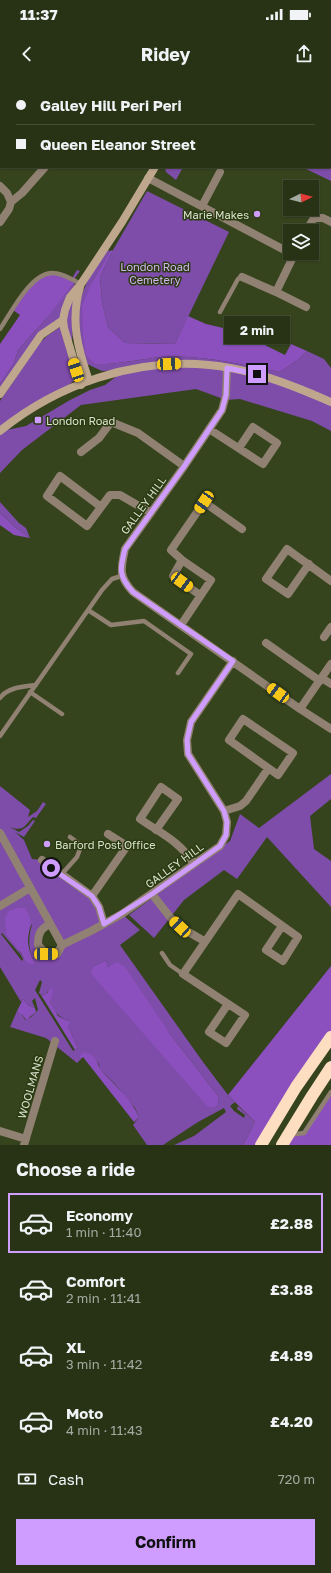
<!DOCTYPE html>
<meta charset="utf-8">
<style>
:root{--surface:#283316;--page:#303b1f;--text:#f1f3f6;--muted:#a5aaa1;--line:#444e35;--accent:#cf9dff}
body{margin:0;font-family:"Golos Text",sans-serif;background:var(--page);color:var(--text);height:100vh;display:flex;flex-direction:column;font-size:15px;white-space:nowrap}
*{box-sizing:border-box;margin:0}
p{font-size:13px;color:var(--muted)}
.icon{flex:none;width:22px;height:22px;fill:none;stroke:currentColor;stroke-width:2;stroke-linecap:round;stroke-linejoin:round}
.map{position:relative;height:1065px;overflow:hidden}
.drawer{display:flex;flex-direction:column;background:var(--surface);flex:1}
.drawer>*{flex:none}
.hud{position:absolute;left:0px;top:0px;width:331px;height:88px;box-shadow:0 1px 3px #0004,0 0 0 1px var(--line);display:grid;align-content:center;height:88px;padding:0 16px;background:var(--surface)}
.needle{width:26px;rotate:84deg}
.fabs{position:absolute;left:283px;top:100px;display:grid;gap:8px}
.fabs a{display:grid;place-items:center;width:36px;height:36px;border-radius:0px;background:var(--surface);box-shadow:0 1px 3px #0004,0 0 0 1px var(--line);font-size:20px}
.end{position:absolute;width:18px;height:18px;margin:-9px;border:5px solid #cf9dff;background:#111;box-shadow:0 0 0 2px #111}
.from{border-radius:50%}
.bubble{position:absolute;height:28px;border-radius:0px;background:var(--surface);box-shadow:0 1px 3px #0004,0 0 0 1px var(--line);font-size:13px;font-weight:700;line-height:28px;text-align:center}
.car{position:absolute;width:12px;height:24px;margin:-12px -6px;border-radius:5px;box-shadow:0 0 3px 1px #0007;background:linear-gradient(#f5c518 24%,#345 0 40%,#f5c518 0 76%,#345 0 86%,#f5c518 0)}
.hud b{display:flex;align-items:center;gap:14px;height:38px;font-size:15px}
.hud b+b{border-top:1px solid var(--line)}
.hud i{width:10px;height:10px;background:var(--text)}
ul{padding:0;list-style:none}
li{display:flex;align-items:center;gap:12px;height:60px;margin:0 8px 6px;padding:0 8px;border:2px solid transparent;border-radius:0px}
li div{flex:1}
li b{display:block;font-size:15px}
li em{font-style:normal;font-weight:700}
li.active{border-color:var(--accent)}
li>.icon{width:36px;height:36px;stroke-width:1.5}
h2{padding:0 16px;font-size:18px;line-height:48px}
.pay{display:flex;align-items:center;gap:10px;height:44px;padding:0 16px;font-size:15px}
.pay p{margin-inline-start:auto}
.cta{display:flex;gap:8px;margin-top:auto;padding:8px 16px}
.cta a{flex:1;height:46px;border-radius:0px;background:var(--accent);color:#111;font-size:16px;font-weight:700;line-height:46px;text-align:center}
.status{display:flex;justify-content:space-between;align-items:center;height:28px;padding:0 20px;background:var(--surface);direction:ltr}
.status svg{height:11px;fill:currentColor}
header{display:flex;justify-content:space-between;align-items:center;height:52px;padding:0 16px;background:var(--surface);font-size:18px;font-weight:700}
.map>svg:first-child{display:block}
.green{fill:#7e4ca9;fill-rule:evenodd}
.forest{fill:#8b50bd}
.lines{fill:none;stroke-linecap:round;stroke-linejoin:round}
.lane{stroke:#918172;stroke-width:4.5}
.street{stroke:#918172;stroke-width:8}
.secondary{stroke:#bfa78e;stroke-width:8}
.highway{stroke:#fddec1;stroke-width:12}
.route{stroke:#cf9dff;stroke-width:5}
.poi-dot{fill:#cf9dff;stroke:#2b3a12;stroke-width:1.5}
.labels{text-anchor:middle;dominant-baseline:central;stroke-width:3;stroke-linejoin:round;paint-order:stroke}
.poi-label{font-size:11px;fill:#d7e2cb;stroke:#2b3a12;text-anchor:start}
.park-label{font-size:11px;fill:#d1b7ed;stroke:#2b3a12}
.street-label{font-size:11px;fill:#d7e2cb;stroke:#2b3a12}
</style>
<div class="status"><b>11:37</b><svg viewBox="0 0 49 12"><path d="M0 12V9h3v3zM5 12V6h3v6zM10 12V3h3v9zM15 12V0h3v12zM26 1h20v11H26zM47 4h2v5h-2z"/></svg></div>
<header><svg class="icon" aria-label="back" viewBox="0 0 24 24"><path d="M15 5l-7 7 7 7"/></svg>Ridey<svg class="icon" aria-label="share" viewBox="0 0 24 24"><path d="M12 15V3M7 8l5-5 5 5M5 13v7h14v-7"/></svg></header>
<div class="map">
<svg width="331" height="1065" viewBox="0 0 331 1065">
<rect width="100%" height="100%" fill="#35441d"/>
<path class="green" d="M213 0H331V101L302 87H330V1H212Z
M183 87 176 100 166 92 165 88Z
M147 111 229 152 175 264 125 263 108 247 102 222 100 197 113 170Z
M107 170 110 171 92 202 95 284C118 285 139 279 162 277 198 274 244 285 280 292L299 279 307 271 324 279 331 288V351L312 341 240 319 226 320 196 309 81 325 22 370 0 393V321L39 264 47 256 60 247 75 300 54 316 2 351 26 346 70 320 90 310 105 305 125 290 102 291 87 284C78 261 74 231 85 207 90 194 100 182 107 170Z
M77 190 80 191 75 198 72 262 67 248 54 242 0 308V304L14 283 18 270 46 239Z
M0 422 19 443 26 448 30 458 16 448 0 433Z
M331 694V719L310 736 314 769 331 781V827L267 757 237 799 224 790 184 820 154 858 129 835 230 761 240 734 259 748Z
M0 706 30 730 28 737 37 731 43 722 46 724 36 738 33 737C24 746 24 752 10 747L19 752 28 746 33 740 35 741 24 757 15 752 24 760 32 779 42 780 86 812 104 844 122 834 140 850 120 865 203 982 228 1015 235 1022 230 1026 234 1031 244 1038 245 1035 237 1029 238 1026 255 1042 243 1065H174L194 1056 226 1032 224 1028 198 1042 163 1065H147L133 1045 139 1037 135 1028 114 1003 100 989 99 984 92 975 79 977 81 979 77 983 46 958 10 947 17 931 20 934H22L25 940 31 937 38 930 35 918 32 921 35 928 29 926 23 919 21 922 0 887ZM32 844C28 860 28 867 34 882L25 881 16 865ZM50 844 62 865 57 874H46L38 855ZM2 853 20 874 23 879 22 881 1 854ZM106 880 108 887 111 886 170 954 219 1017 218 1025 215 1028 94 886ZM40 900 42 902 39 913 41 915 46 914 48 911C50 927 54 934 68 941V946L78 968 73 971 35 910Z"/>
<path class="forest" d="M113 170 100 197 102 222 108 247 125 263 175 264 188 236 206 244 236 251 285 275 291 264 307 271 299 279 280 292C244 285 198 274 162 277 139 279 118 285 95 284L86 275 83 256 82 226 92 202 110 171Z
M52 193 75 201 46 239 18 270 14 283 0 304V264L20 235 13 230 33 201Z
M0 433 16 448 30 458 14 455 0 445Z
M16 828H25C35 845 29 844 28 860 28 868 31 875 34 882L33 885 25 881 21 873 6 854 5 838 8 832Z
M106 880 108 887 117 882 125 887 170 954 219 1017 218 1025 215 1028 207 1026 93 896 91 891 94 886Z
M331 886V957L261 1065H243L255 1042 228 1015Z
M52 908 53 911 50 922 58 936 68 941 70 943 68 946 78 968 75 970 41 915 46 914Z
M23 919 29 926 35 928 36 932 26 940 22 934H20L17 931Z
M83 972C86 973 90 974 92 975 98 979 98 987 102 991 115 1006 131 1018 139 1037L134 1042 83 977 81 979 79 977Z
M331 1012V1065H282L288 1055 304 1053Z"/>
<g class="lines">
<path class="lane" d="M120 1 121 0
M285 118 290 121
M305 129 309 131 314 138
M220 232 238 199 242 197
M0 249C11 233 31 192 53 193 63 193 72 200 81 204
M88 530 111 545 144 541 191 574 178 593
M30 612 62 634
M0 618C8 607 23 607 36 605
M0 656 102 510 112 499 121 496
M61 795 77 777 80 769 77 762 70 757
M162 873 170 885 183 894
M289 1055 304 1053 331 1012"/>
<path class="street" d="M148 98 294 175
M0 106 7 113 11 122
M202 126 220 92
M0 142 9 129 11 122 22 113 45 87
M306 151 314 138H323L331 142
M242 197 276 212 306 227
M276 212 295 173
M227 288 226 315 222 330 183 388 125 469C121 488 118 496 133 512L300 629 331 649
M209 349 263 384 277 363 253 347 239 368
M81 372 99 358 111 342 138 353 184 386
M101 427 60 396 47 416 87 446 110 415H120L151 433
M182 480 173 496 200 515
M309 484 288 514 266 499 287 469 331 501
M181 545 211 500 182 480 171 470 204 422 242 449
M324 557 331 547
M266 563 320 601
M322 598 331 604
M300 629 331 584
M243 639 293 673 278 695 229 660Z
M224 731 240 726 246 721 268 689
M156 750 178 719 161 707 140 739C162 754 179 761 194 784
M0 753 62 865
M42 780 92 816 99 827 104 844
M152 814 170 837 180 847 204 861
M92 816 127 766 108 754
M0 826 30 808
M50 844C40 849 38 854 38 865L46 874H57L62 865
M62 865 91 851 122 834 220 766 226 755 227 742 224 731 188 674 187 660 191 642 233 581
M228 924 209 952 226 963 245 935 183 894 238 814 298 857 283 881 266 870 282 846
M0 1051 26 1059
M24 1065 55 961"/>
<path class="secondary" d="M204 1V0
M80 207C70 241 78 269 89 301
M81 305 64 248 63 240 65 230 70 217 81 204 122 142 155 87
M0 314 41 255 63 240
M0 351C58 304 134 278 209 285 252 289 292 305 331 322"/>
<path class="highway" d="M261 1065 296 1007 331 957
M282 1065 312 1016 331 987"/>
</g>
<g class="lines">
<path class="route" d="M51 788 92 816 99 827 104 844 152 814 220 766 226 755 227 742 224 731 188 674 187 660 191 642 233 581 133 512C118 496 120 488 125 469L183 388 222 330 226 315 227 288 257 294"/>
</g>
<g class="poi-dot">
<circle cx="257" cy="134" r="4"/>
<rect x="34" y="336" width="8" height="8" rx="2"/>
<circle cx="47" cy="764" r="4"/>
</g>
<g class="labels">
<g class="poi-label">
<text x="249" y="134" text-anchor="end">Marie Makes</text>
<text x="46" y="340">London Road</text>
<text x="55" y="764">Barford Post Office</text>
</g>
<g class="park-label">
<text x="155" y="186">London Road<tspan x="155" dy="13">Cemetery</tspan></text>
</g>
<g class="street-label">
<text transform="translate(143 425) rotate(-54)">GALLEY HILL</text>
<text transform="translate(174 785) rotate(-36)">GALLEY HILL</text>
<text transform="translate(30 1007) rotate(-74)">WOOLMANS</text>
</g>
</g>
</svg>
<div class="fabs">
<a><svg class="needle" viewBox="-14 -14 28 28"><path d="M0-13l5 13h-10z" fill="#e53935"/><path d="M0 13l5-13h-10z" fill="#a5aaa1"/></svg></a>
<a><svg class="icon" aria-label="layers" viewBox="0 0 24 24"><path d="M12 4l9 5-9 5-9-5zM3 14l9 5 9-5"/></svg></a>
</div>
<i class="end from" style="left:51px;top:788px"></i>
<i class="end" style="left:257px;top:294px"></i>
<div class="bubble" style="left:224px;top:236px;width:66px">2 min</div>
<i class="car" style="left:169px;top:284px;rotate:87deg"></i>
<i class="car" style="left:76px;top:290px;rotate:342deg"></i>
<i class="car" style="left:204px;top:422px;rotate:214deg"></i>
<i class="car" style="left:182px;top:502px;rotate:126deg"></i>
<i class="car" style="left:278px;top:613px;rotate:306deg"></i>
<i class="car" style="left:180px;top:847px;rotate:313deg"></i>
<i class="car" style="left:46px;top:874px;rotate:89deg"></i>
<div class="hud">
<b><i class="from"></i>Galley Hill Peri Peri</b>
<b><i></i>Queen Eleanor Street</b>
</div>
</div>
<section class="drawer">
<h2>Choose a ride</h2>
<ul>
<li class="active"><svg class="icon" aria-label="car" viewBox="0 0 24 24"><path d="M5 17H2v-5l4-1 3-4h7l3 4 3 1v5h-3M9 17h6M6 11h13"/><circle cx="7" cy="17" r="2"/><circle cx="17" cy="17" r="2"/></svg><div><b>Economy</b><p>1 min · 11:40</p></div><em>£2.88</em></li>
<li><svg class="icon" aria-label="car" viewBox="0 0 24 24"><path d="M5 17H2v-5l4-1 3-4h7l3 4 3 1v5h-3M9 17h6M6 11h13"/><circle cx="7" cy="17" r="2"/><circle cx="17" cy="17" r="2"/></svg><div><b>Comfort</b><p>2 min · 11:41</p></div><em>£3.88</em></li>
<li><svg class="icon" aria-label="car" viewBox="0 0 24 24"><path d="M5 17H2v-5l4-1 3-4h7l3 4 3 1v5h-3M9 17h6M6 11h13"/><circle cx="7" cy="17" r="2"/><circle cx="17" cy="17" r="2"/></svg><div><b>XL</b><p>3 min · 11:42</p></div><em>£4.89</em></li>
<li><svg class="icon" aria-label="car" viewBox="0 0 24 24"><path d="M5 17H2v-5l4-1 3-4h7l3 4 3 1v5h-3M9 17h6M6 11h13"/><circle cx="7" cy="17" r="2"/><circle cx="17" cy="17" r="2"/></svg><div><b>Moto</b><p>4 min · 11:43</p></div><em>£4.20</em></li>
</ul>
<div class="pay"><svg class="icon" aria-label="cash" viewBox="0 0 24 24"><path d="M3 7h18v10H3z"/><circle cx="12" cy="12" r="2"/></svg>Cash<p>720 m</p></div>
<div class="cta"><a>Confirm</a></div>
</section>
